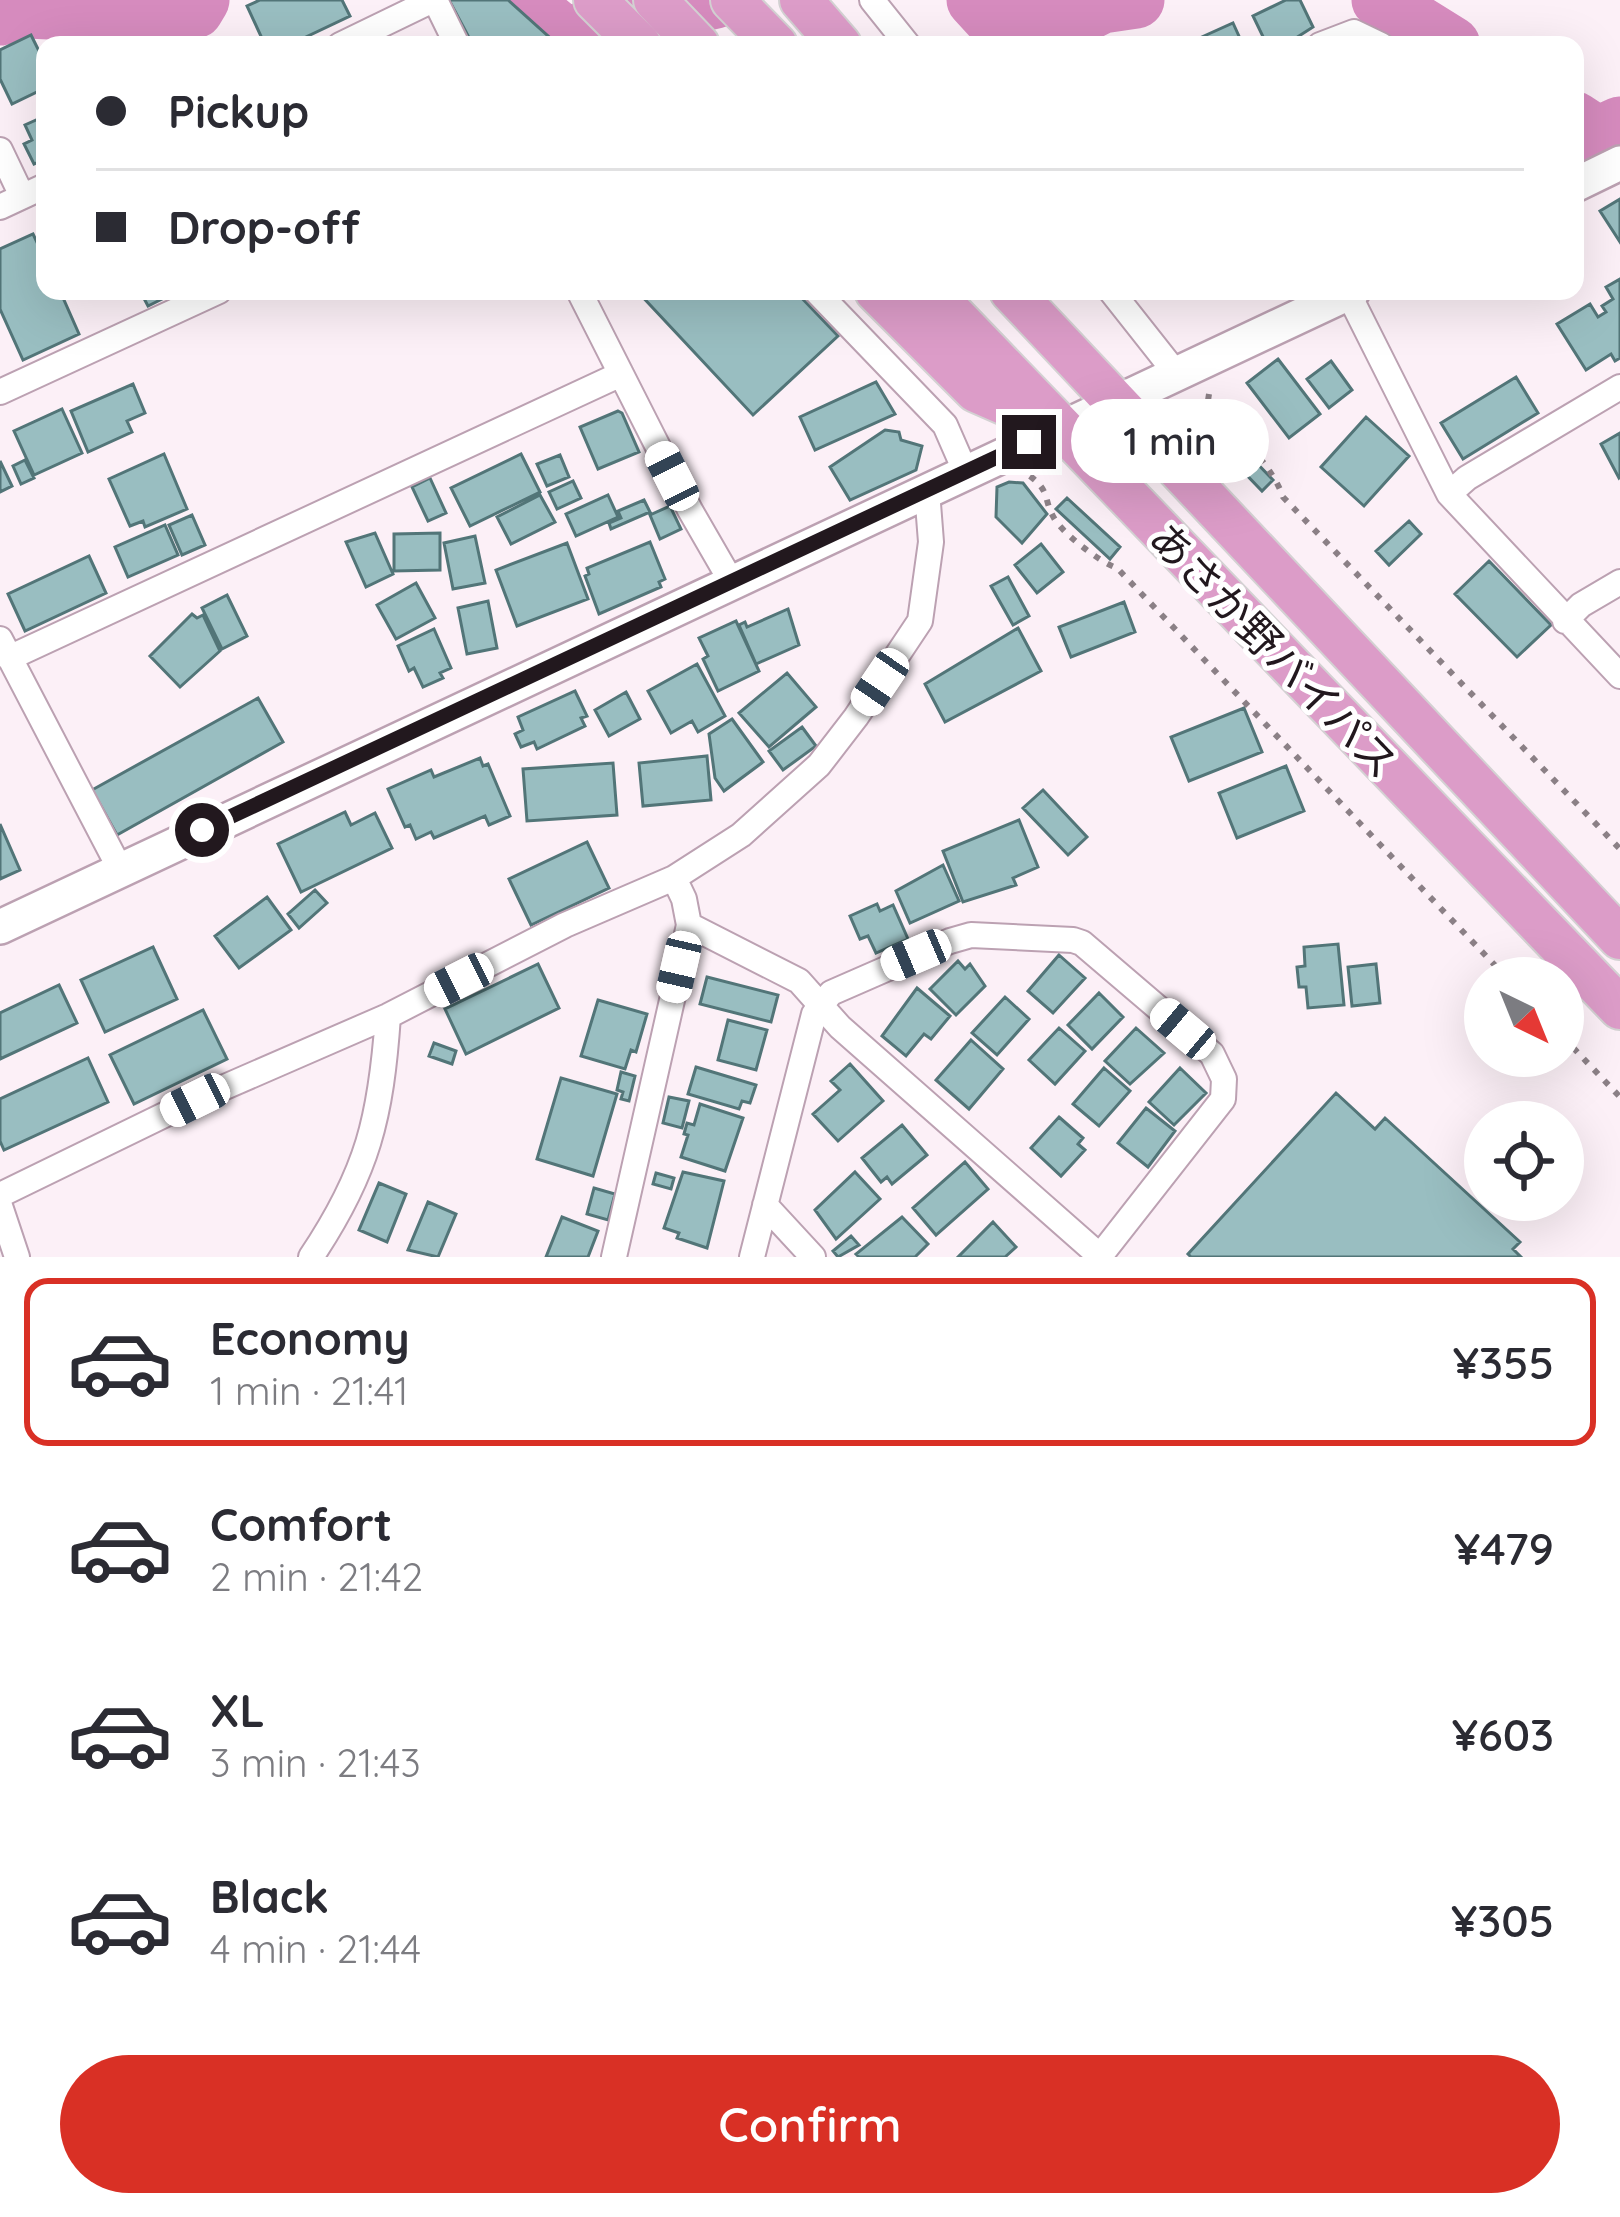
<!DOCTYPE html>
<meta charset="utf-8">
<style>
:root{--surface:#fff;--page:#f2f2f3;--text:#2b2b33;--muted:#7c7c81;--line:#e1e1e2;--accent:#d93025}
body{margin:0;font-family:Quicksand,"Noto Sans JP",sans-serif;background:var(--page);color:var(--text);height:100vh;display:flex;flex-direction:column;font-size:45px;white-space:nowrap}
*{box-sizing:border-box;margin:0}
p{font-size:39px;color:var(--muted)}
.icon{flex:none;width:66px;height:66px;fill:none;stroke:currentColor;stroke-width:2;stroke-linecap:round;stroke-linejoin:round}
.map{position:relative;height:1257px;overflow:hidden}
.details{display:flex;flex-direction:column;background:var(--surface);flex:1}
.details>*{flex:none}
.top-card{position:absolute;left:36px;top:36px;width:1548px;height:264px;border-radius:24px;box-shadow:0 12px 48px #0002;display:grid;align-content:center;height:264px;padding:0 60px;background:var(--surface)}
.needle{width:78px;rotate:137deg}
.tools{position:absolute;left:1464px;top:957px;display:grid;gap:24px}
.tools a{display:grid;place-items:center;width:120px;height:120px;border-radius:50%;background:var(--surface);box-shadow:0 12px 48px #0002;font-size:60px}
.end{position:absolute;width:54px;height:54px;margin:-27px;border:15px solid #22181e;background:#fff;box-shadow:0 0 0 6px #fff}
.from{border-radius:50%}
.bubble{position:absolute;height:84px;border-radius:42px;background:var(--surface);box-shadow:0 12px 48px #0002;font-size:39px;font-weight:600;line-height:84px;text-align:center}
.car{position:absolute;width:36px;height:72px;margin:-36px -18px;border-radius:15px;box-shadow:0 0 9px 3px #0007;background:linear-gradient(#fff 24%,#345 0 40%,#fff 0 76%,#345 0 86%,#fff 0)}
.top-card b{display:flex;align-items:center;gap:42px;height:114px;font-size:45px}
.top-card b+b{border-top:3px solid var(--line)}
.top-card i{width:30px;height:30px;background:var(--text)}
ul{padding:21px 0 0;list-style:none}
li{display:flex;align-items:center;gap:36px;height:168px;margin:0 24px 18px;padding:0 36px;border:6px solid transparent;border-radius:24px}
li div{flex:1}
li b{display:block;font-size:45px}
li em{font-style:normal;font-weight:600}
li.on{border-color:var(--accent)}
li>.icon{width:108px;height:108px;stroke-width:1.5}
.action{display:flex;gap:24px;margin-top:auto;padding:24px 60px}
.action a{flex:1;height:138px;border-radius:72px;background:var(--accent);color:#fff;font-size:48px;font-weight:600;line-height:138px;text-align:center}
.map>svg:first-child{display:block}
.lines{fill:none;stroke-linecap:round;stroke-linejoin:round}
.river{stroke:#d68bbe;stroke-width:57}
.building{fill:#99bec1;stroke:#527578;stroke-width:3}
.minor-casing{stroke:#bca1b2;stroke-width:28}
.tertiary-casing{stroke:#bca1b2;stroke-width:38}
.trunk-casing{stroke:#d3d1d2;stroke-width:46}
.path{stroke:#8b8086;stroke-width:6;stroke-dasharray:6 9;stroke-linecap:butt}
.minor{stroke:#fff;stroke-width:24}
.tertiary{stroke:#fff;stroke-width:33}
.trunk{stroke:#dc9cc8;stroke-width:42}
.route{stroke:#22181e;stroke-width:15}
.labels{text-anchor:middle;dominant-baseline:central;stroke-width:10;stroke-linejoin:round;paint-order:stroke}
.street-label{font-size:42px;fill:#22181e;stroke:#fff}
</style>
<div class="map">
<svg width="1620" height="1257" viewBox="0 0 1620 1257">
<rect width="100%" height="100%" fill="#fcf0f7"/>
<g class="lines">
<path class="river" d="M522 0 564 35 716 0
M975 0 997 24 1088 12 1102 5 1136 0
M1380 0 1452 45
M0 17 28 10 179 17 195 10 201 0
M1575 120 1598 135 1620 125"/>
</g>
<path class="building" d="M260 0H342L350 16 289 45H265L247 6Z
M449 0H508L556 43 566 45H473Z
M1286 0H1300L1313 27 1285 45H1267L1253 16Z
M1233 23 1243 45H1184Z
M31 35 45 63V88L12 104 0 79V50Z
M45 116V159L34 164 24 144 32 140 25 125Z
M1620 199V242L1600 211Z
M33 234 45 259V291H60L79 334 23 360 0 309V249Z
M1620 279V358L1615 361 1611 354 1586 370 1557 324 1590 304 1598 317 1606 312 1602 306 1613 299 1606 287Z
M140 291H178L148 306Z
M637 291H795L838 336 753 415Z
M1278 359 1320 414 1289 438 1247 383Z
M1331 361 1352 390 1329 408 1307 379Z
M1516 377 1538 413 1463 459 1441 423Z
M876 382 895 414 815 450 800 417Z
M133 384 145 413 127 421 132 432 88 452 71 411Z
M62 409 82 453 34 475 14 431Z
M618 411 622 413 639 452 598 469 580 427Z
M1366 417 1409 456 1364 506 1321 467Z
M1224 429 1273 480 1262 491 1213 440Z
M885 430 899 432 901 440 922 446 916 470 850 500 830 467Z
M1620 433V477L1619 478 1601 444Z
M164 454 187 509 145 527 143 521 130 526 109 479Z
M521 454 540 492 470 526 451 488Z
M560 455 569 477 547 486 537 464Z
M25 460 34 478 21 484 13 466Z
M0 461 12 486 0 492Z
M430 478 446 513 428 521 412 487Z
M573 481 581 498 557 509 549 492Z
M1009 482 1023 483 1047 514 1022 543 996 517 997 487Z
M540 495 555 522 511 544 497 517Z
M608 495 618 517 576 536 566 514Z
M1067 498 1120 547 1110 559 1056 509Z
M644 500 650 512 611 529 609 523 621 518 618 511Z
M670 506 681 529 660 539 650 515Z
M192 515 205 545 182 555 169 525Z
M1409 521 1421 534 1389 565 1376 551Z
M165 525 178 555 128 577 115 547Z
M375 533 393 574 366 587 346 542Z
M440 533V570L394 571V534Z
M475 536 485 583 453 589 444 543Z
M650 542 665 579 659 582 661 587 599 614 585 576 589 574 587 568Z
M567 543 588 599 517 626 496 570Z
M1041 544 1063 572 1037 593 1015 565Z
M89 556 106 593 25 631 8 594Z
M1489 561 1551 625 1517 657 1455 594Z
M1008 577 1029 616 1013 625 991 586Z
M416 583 435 618 396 639 377 605Z
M227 595 247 636 222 649 202 608Z
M488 601 497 648 467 654 458 608Z
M1124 602 1135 632 1071 657 1059 627Z
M788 609 799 645 756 664 739 625 745 622 747 627Z
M192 614 197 618 203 615 220 651 180 687 150 656Z
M736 621 759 671 718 691 703 659 708 656 699 638Z
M1018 628 1041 671 945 722 925 684Z
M434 629 451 668 440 673 443 678 423 687 414 668 409 671 398 646Z
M697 664 725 716 698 732 692 721 671 733 648 691Z
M787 673 816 707 769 747 739 713Z
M575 691 587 716 581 718 585 726 537 749 534 742 521 747 515 734 523 730 518 717Z
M626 692 640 719 609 736 595 710Z
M258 698 283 742 117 835 92 790Z
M1244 708 1262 752 1189 781 1171 737Z
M732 719 763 762 724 791 715 778 709 734Z
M802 727 816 746 783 770 769 751Z
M707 756 711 800 643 806 639 763Z
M480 758 483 766 488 764 510 816 489 825 485 816 434 838 431 832 416 839 410 825 405 827 388 789 431 770 434 777Z
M613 763 617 815 527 821 523 769Z
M1286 766 1304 811 1237 838 1219 793Z
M1043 790 1087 837 1068 855 1023 808Z
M345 812 351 825 375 813 392 848 301 892 278 844Z
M1019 820 1038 867 1013 878 1016 885 963 902 943 851Z
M0 824 20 870 0 879Z
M587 842 609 888 531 925 509 879Z
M943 865 959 901 910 923 896 891Z
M315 890 327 903 299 928 288 914Z
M267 897 291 930 239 968 215 936Z
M877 904 880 911 893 905 908 939 876 953 868 936 860 939 850 916Z
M1338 944 1344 1005 1308 1008 1306 987H1299L1297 967 1305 966 1304 947Z
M153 947 177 999 105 1032 81 980Z
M1059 955 1085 978 1053 1013 1028 991Z
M958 961 965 969 970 964 985 986 956 1015 930 989Z
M538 964 559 1008 466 1054 445 1009Z
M1376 964 1380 1003 1352 1006 1348 967Z
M707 977 778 995 771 1022 700 1004Z
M59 985 77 1023 0 1059V1013Z
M917 988 950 1016 931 1039 924 1034 906 1056 882 1036Z
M1099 993 1123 1017 1092 1049 1068 1025Z
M1005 997 1029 1019 997 1055 972 1033Z
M598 1000 647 1014 636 1052 631 1050 625 1069 581 1056Z
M203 1010 227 1059 134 1104 110 1055Z
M728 1020 767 1030 756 1070 718 1060Z
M1059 1028 1085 1051 1055 1084 1029 1060Z
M1136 1028 1164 1053 1130 1084 1105 1061Z
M971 1040 1003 1069 969 1109 936 1080Z
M434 1043 456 1051 452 1064 429 1056Z
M88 1058 108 1102 4 1150 0 1141V1099Z
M850 1064 883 1101 838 1141 813 1114 840 1090 831 1081Z
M696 1067 756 1085 750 1103 742 1101 739 1109 688 1094Z
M1104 1068 1130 1091 1099 1126 1073 1104Z
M1180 1068 1206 1093 1174 1125 1149 1102Z
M621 1072 635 1076 629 1101 621 1099 623 1092 617 1090Z
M561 1078 617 1094 593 1176 537 1159Z
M1336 1093 1375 1129 1385 1118 1520 1242 1513 1249 1521 1257H1191L1188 1254Z
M669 1097 689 1101 682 1128 663 1123Z
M700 1104 743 1118 725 1171 681 1157 688 1135 684 1134 687 1123 694 1125Z
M1146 1108 1175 1131 1148 1167 1118 1143Z
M1059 1117 1083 1138 1078 1144 1085 1150 1061 1176 1031 1148Z
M902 1125 927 1155 892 1184 887 1177 881 1182 862 1158Z
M965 1162 988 1189 936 1235 913 1208Z
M683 1172 724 1181 707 1248 677 1238 679 1233 664 1228Z
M855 1172 880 1199 836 1239 815 1210Z
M656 1173 674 1178 671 1189 653 1184Z
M379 1183 406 1194 387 1242 359 1230Z
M594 1188 615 1194 608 1220 587 1214Z
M428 1202 456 1214 438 1257 408 1250Z
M562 1217 598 1231 588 1257H546Z
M902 1217 928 1244 915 1257H859L856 1254Z
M993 1222 1016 1247 1005 1257H958Z
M851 1236 859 1245 838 1257 833 1251Z"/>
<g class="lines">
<g class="minor-casing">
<path id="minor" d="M435 0 457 45
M872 0 908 45
M340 45 433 0
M1320 45 1354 32 1381 45
M0 150 22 196
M0 207 45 186
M579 291 690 510 731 581
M816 291 945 425 966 473
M1111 291 1175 372
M1348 293 1449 494 1620 676
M0 392 219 291
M1449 494 1467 478 1620 387
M1565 621 1581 605 1620 582
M0 639 120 869
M9 658 621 374
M689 925 799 981 840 1027 1101 1257
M0 1195 195 1100 388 1016 565 925 674 878 741 835 819 765 856 717 920 621 931 542 927 491
M765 1205 813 1257
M0 1206 17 1257
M311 1257C368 1172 381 1117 388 1016
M614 1257 689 925 684 899 674 878
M752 1257 814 1014 831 993 950 941 971 935 1073 940 1082 943 1212 1054 1224 1079 1223 1099 1100 1256"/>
</g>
<g class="tertiary-casing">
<path id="tertiary" d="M1575 185 1620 163
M0 927 1353 291"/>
</g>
<g class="trunk-casing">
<path id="trunk" d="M595 0 640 45
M655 0 698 45
M732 0 776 45
M801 0 840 45
M876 291 976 391 1040 419
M930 291 1620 1008
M1011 291 1620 938"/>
</g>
<path class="path" d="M1209 394 1207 407 1212 422C1240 429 1274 470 1283 497L1620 849
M1030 476C1051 492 1043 499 1054 518 1062 533 1101 563 1117 568L1507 978
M1563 1037 1620 1097"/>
<use href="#minor" class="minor"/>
<use href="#tertiary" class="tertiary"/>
<use href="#trunk" class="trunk"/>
</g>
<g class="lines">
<path class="route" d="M202 830 1029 442"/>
</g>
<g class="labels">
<g class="street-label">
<text transform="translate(1274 650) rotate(46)">あさか野バイパス</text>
</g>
</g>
</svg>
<div class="tools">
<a><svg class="needle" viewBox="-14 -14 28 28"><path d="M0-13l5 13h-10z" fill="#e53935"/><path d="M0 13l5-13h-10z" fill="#7c7c81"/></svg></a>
<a><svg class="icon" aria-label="locate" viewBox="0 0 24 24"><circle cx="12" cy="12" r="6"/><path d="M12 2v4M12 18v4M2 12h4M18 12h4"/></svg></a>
</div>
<i class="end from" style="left:202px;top:830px"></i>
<i class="end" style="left:1029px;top:442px"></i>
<div class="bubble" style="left:1071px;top:399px;width:198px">1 min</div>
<i class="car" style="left:672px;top:476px;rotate:333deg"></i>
<i class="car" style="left:880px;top:682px;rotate:214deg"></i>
<i class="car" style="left:916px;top:955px;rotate:247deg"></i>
<i class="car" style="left:679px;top:967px;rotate:193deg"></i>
<i class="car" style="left:459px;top:980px;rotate:243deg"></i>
<i class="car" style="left:1183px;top:1029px;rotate:310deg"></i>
<i class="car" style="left:195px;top:1100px;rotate:244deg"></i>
<div class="top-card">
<b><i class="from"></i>Pickup</b>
<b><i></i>Drop-off</b>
</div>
</div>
<section class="details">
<ul>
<li class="on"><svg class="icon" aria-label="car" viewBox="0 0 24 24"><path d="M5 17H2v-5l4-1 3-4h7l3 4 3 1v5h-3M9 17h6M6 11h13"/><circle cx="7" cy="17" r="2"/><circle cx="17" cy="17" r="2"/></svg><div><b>Economy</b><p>1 min · 21:41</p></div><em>¥355</em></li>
<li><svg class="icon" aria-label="car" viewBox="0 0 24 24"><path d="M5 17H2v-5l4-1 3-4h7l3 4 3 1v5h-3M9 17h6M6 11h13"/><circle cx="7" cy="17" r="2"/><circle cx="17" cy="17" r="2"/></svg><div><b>Comfort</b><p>2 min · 21:42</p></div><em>¥479</em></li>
<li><svg class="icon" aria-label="car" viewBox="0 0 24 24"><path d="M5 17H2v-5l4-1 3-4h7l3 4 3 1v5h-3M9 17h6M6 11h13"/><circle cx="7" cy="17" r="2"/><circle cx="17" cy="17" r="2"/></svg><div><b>XL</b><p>3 min · 21:43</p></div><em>¥603</em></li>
<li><svg class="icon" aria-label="car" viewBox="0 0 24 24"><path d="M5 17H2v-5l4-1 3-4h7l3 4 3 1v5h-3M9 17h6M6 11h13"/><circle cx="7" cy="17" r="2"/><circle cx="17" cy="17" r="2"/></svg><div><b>Black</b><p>4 min · 21:44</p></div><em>¥305</em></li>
</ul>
<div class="action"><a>Confirm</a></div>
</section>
